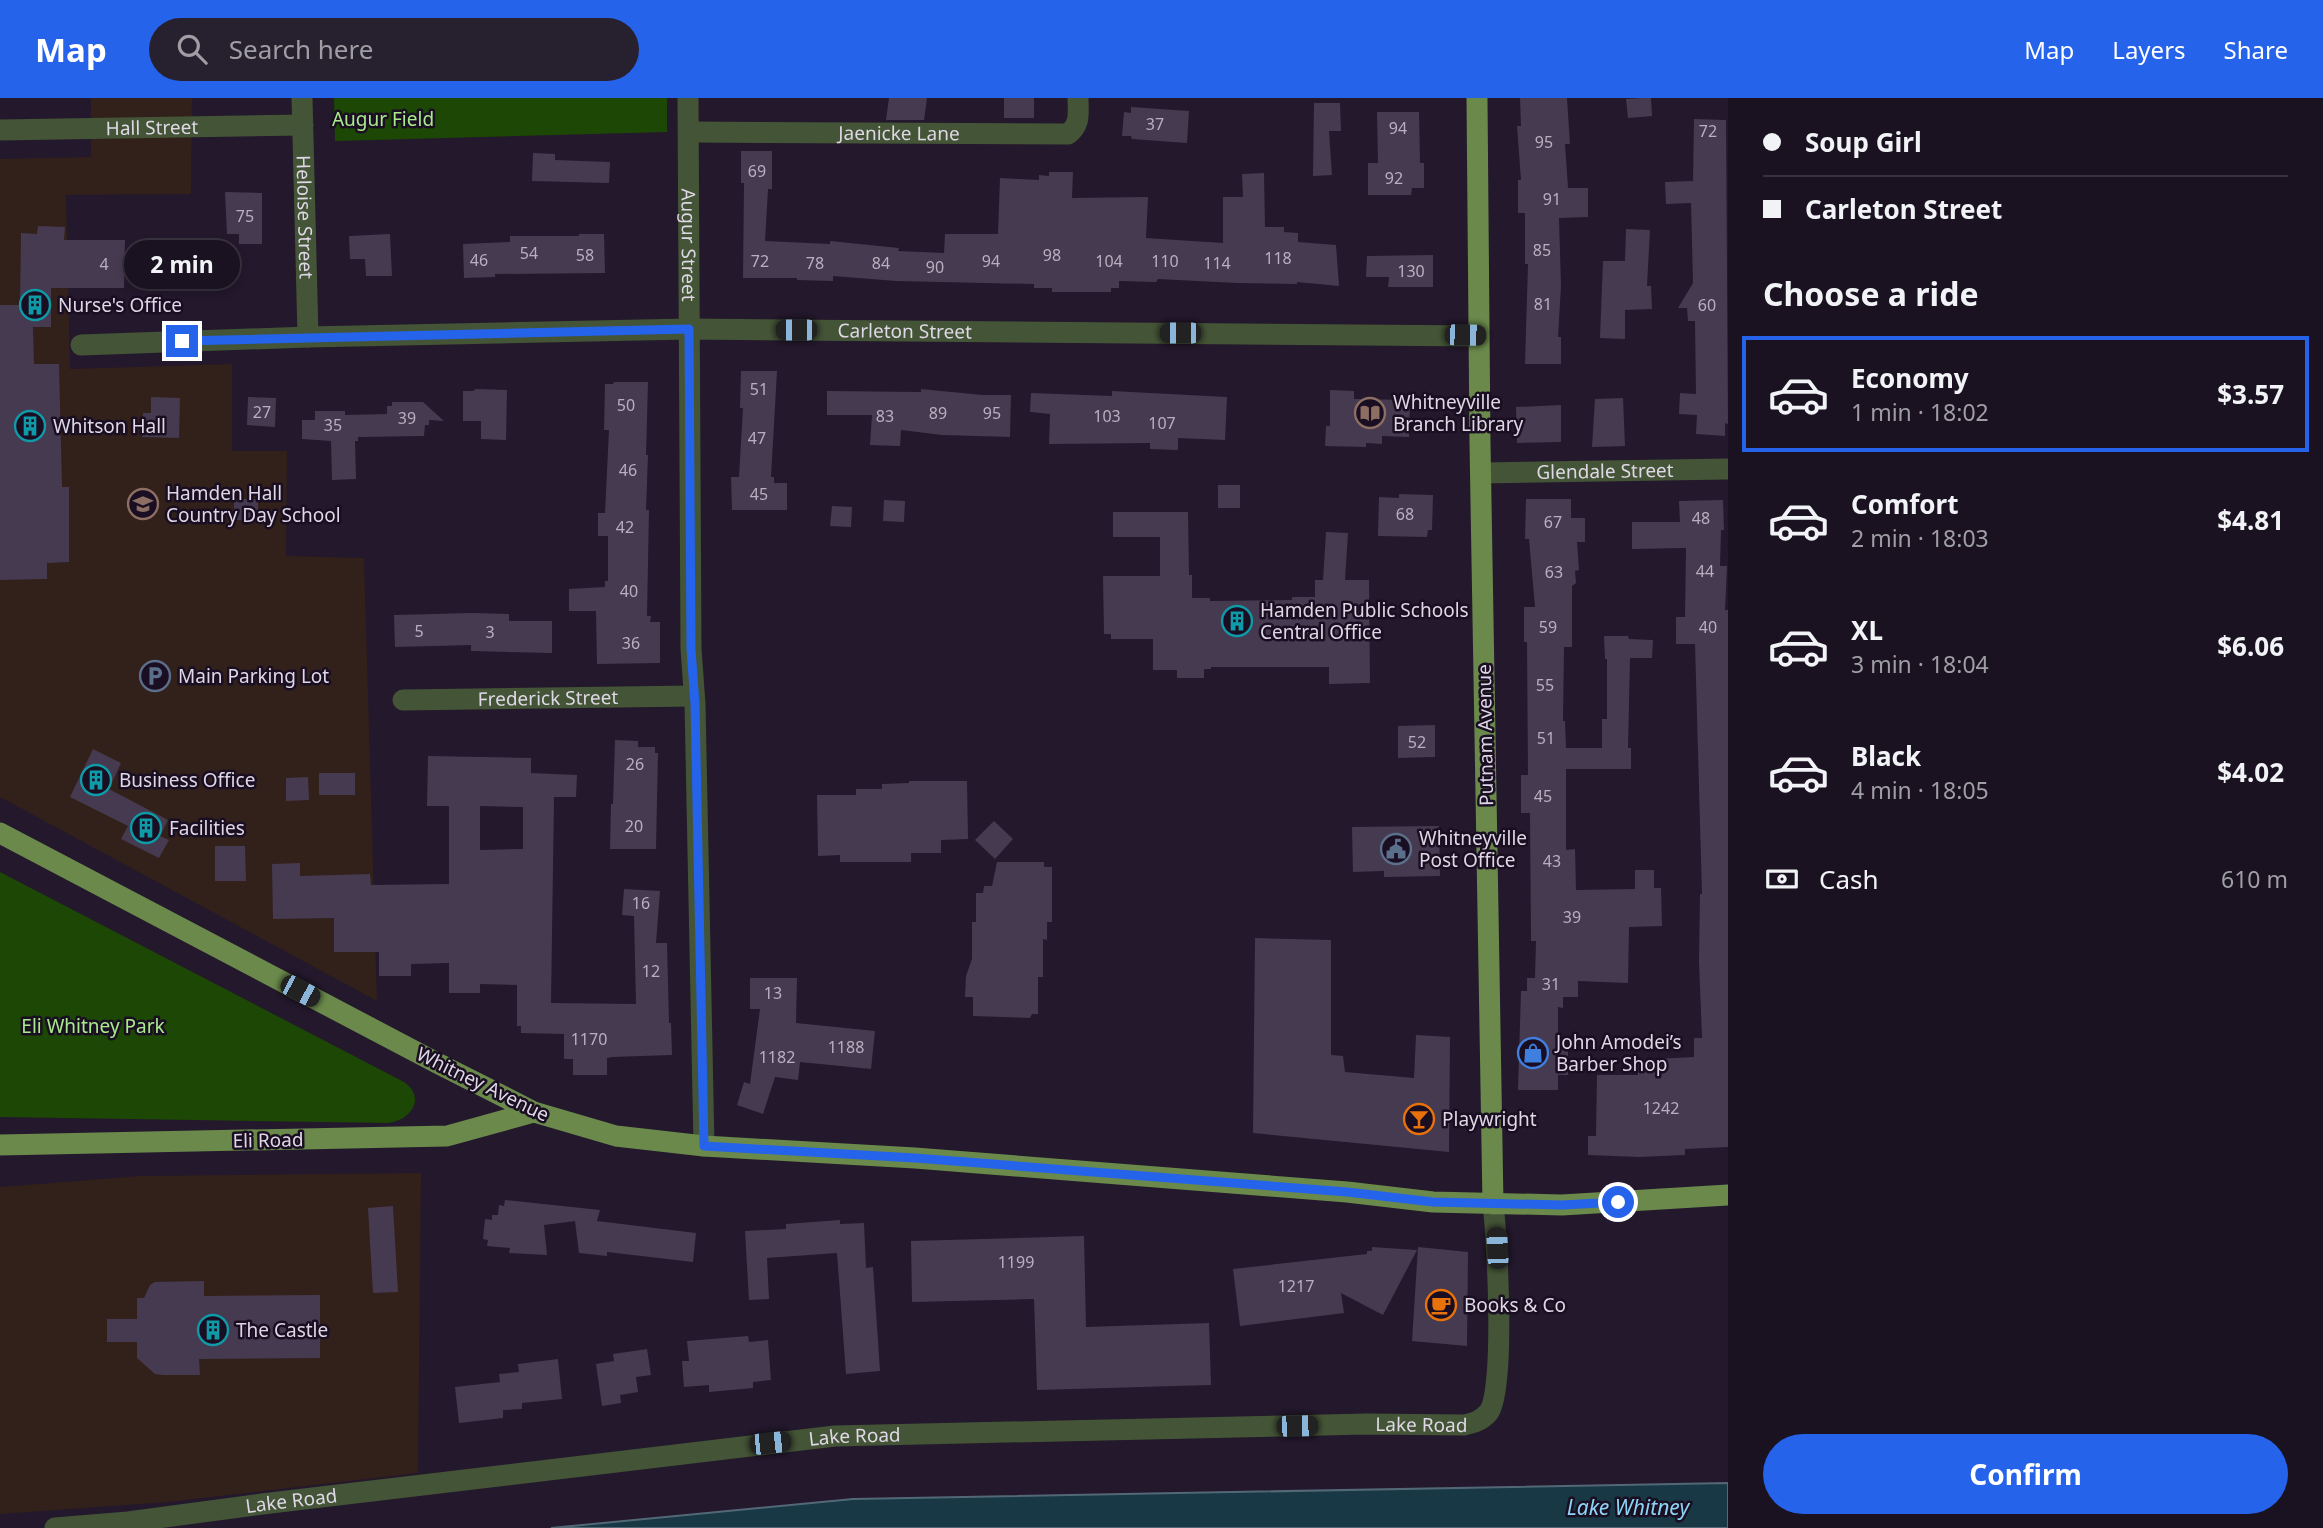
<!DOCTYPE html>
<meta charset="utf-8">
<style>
:root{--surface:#1a1221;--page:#27202e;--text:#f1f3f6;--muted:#9f9ea5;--line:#38323f;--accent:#2563eb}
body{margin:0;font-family:"Noto Sans",sans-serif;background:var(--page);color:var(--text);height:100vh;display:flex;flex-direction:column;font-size:26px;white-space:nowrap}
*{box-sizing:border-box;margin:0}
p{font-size:23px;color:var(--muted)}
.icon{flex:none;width:38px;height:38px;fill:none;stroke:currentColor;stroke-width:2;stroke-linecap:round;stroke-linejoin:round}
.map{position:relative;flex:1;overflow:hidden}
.details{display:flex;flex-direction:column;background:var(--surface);width:595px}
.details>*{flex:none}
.guide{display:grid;align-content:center;height:154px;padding:0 35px;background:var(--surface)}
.end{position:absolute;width:32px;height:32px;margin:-16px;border:9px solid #2563eb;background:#fff;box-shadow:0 0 0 4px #fff}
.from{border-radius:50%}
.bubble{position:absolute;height:49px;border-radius:24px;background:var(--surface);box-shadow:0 4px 10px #0003,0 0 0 2px var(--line);font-size:23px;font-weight:700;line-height:49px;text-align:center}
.car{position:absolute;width:21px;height:42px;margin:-21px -10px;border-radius:9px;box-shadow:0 0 5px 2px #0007;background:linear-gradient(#222 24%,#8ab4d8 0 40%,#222 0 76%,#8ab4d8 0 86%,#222 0)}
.guide b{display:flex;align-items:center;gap:24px;height:66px;font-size:26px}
.guide b+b{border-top:2px solid var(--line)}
.guide i{width:18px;height:18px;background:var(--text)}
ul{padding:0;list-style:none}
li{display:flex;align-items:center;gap:21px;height:116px;margin:0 14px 10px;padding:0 21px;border:4px solid transparent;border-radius:0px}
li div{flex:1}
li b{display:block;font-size:26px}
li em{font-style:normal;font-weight:700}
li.on{border-color:var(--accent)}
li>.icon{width:63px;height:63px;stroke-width:1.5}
h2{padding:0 35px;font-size:32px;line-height:84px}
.pay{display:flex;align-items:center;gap:18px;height:77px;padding:0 35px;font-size:26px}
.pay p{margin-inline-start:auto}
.primary-button{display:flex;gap:14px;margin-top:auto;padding:14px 35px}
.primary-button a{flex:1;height:80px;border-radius:42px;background:var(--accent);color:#fff;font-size:28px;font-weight:700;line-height:80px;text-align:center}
header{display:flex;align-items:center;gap:42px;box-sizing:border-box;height:98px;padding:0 35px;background:var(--accent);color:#fff}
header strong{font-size:33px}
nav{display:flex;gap:38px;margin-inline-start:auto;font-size:24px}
.search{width:490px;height:63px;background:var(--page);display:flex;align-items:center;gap:18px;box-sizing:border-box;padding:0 24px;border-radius:38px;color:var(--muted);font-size:26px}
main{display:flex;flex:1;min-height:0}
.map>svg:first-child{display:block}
.education{fill:#32201a}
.green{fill:#1d4704}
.water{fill:#183846;stroke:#536876;stroke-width:2}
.building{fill:#463a50;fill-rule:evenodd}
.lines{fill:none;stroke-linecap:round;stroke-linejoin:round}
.minor{stroke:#445436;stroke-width:21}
.major{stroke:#6a894b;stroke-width:21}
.route{stroke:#2563eb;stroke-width:9}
.labels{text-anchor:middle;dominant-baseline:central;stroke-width:5;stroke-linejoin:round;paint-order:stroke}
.number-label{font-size:16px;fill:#b8b0c0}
.park-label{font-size:19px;fill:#a8ea8c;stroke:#1a0f22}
.street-label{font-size:19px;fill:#ded7e5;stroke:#1a0f22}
.poi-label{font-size:19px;fill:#ded7e5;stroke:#1a0f22;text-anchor:start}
.water-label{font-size:21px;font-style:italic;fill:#8dd5f5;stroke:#1a0f22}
</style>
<header>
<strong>Map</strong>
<div class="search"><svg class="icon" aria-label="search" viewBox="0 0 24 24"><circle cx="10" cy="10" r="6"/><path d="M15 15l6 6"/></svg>Search here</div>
<nav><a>Map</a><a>Layers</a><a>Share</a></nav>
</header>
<main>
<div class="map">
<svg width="1728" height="1430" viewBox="0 0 1728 1430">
<rect width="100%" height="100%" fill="#23182c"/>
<path class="education" d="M91 0H192L191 96 66 97 70 271 232 266V353H287L286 458 364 460 377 903 0 699V61L91 59Z
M421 1075 418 1375 169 1404 0 1416V1089L141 1078Z"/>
<path class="green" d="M334 0H667V34L335 43Z
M0 774 404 984C426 999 412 1022 388 1025L0 1019Z"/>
<path class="water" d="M1728 1385V1430H551L853 1401Z"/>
<path class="building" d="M889 0H927L924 22H886Z
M1004 0H1034V20H1004Z
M1520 0H1567L1570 46H1565L1568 90H1588V119L1559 120 1561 188 1558 239H1561V266H1525L1528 166H1525V115H1518V82H1521L1517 28H1521Z
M1641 0H1651L1652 18 1628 20 1626 1Z
M1314 5H1340L1341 33H1329L1332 77 1313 78Z
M1131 9 1189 13 1187 45 1132 41 1131 38H1122L1124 14 1131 15Z
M1377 14H1419L1420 65H1424V90H1412L1411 97H1368V65H1378Z
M1694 21 1726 22 1728 326 1725 325V338L1696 336 1697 317 1679 316 1680 295 1696 296 1695 223H1688L1687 210H1678L1693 185 1691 105 1666 106 1665 84 1693 83Z
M741 53H772V91H768L765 143 830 146V143L899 150 898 153 944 155 945 136H998L1000 80 1039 82V77L1049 78V74H1073L1072 100 1148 99 1146 140 1223 145V99H1243L1242 76 1264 75 1265 129H1284V134L1298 135V144L1336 147 1339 188 1297 184V186L1236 185 1158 181 1156 184 1119 183V190H1111V194H1052V190H1034V186L896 183 833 178V183L797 182V180H743L744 85H741Z
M533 55 555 56V62L610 64 609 85 532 83Z
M225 94 262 95V146H239V136H227Z
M38 128 65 129 64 142H125L124 190H51V229H33L34 266H59L62 389H69V464L47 465V481L0 482V207H20L21 135 37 136Z
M1626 131 1650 132 1647 188H1651L1652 211 1625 212V241L1600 240 1603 163H1625Z
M390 136 392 178H366L365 161H350L349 138Z
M579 136H604L605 175 495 176V179L464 180 463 146 510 144V138H579Z
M1433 157V189H1388L1389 179H1366L1367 158Z
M741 273H777L771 379H774V385H787V412H732L731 379H739L743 310H740Z
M614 284H648L646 357H648L646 412H649L647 518H651L650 524H660V565L597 566 596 513H569V491L605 489V483H608V438H598V415H605L609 332H604L605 286H613Z
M476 291 507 292 506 342 481 341V323H463V293H473Z
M921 291 982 297H1011L1010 339 942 337 901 332 900 348 870 347 872 317H827V293L921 294Z
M1330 292 1354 293V301L1410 302 1409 339 1382 338V346L1366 345V349L1325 348 1326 328H1330Z
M1112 293 1227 299 1225 342 1178 340V352L1150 351V345L1049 346 1050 316 1030 314 1031 295 1112 298Z
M151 299 180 300 179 340 142 339 143 315H151Z
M248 299 276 300 275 329 247 327Z
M1623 300 1625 348 1592 349 1595 301Z
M392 304H423L444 323 429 322V327H425L424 338 358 339V343H355L356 381 332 382 331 343 302 341V322H315V313H345V317L387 316V308H392Z
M1561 307V344L1517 345 1516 309Z
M1218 387H1240V410H1218Z
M1399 396 1433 397 1432 432H1428L1427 439 1378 438 1379 399 1399 400Z
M234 401H258V422H234Z
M1526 401H1571V420H1585V444H1577L1579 472 1575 473 1576 485 1572 488V549H1564L1563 623H1565L1566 650H1602V621H1607V561H1605L1604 538H1628L1629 541 1653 542 1652 560H1630L1628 650H1631V671H1566V752L1575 751 1576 792 1635 791V772H1654V790H1661L1662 828 1629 829 1628 885 1578 883V899H1563V910L1558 909V951H1568V977H1558V992H1518L1521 893H1527V880H1535L1536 843H1531L1530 715H1521V677H1528L1527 544H1524V509H1535L1529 441H1525Z
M884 402 905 403 904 424 883 423Z
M1723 402 1724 432H1721L1720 468H1727L1725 512H1728V1049L1685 1051V1057L1639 1059 1588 1057V1038H1596L1597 977H1638L1637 962 1694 959V940H1702L1699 863 1700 796H1702L1695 546H1676V519H1685L1686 450 1632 451V424H1680L1679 403Z
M832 408 852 409 851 429 830 428Z
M1113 414H1188L1189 477H1192V500H1210V503L1292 502V499H1315V482H1323L1326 434 1348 435 1345 482H1369L1370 585 1329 586V569H1211V571H1204V580H1177V572H1153V541H1111V536H1104L1103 478H1160V439H1113Z
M472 515 509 516V523H552V555L471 553V547L395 549 394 517Z
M1435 627V659L1398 660V628Z
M615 642 638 643V649H655V655H658L656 751H610L611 706H613Z
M93 651 121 665 109 691 168 722 160 738 169 742 159 760 121 741 128 728 70 699Z
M428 658 531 660V675L577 677 576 699H554L551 905 636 906 634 818 622 817 624 791 660 793 656 845H667L669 925H671L672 957 612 959 607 960V977H573V961H564V936L521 935V928H517V887L480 886V895H449V865L411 866V878H379V854H334V820L273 821 272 766 300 765V778L370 776 371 787 449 786V708H427ZM480 708 523 709V751L480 752Z
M319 675H355V697H319Z
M308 679 309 702 286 703V680Z
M909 683H967L968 741 941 742V755H911V764H840V757L818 758 817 697H856V691H882V686L909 685Z
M994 723 1013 741 995 761 975 742Z
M1439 728 1440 778 1384 779V773L1353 774 1352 729Z
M215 748H245L246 783H215Z
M997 764H1044V769H1052V824H1047V842L1043 841V879H1038V916H1032L1030 920 973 918V899H965L966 878 972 861V824H976V795H983L984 788H992Z
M1255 840 1331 842V957L1343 958 1345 974 1414 980 1416 937 1450 939 1449 1054 1253 1035Z
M750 880H797L796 925 875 933 871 971 800 964 798 982 775 979 763 1016 737 1007 744 984 750 986 760 911H750Z
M505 1102 600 1112 597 1123 696 1135 693 1164 607 1154V1158L579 1155 575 1123 544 1127 547 1157 509 1155 510 1150 487 1148 488 1142 483 1141 485 1121 492 1122V1117H498L499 1107 504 1108Z
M393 1108 398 1194 373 1195 368 1110Z
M840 1122V1126L864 1125 866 1170 873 1169 880 1273 846 1276 837 1155 767 1160 769 1201 749 1202 745 1133 786 1131V1126Z
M1084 1138 1086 1229 1209 1225 1211 1287 1037 1292 1034 1201 912 1204 911 1143Z
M1372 1149 1417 1152 1383 1217 1341 1195 1344 1215 1240 1228 1233 1171 1367 1156V1153H1372Z
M1418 1149 1468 1154 1467 1248 1412 1243Z
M204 1183V1198L320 1197V1260L199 1261 200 1277H163L155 1276 137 1260V1244H107V1221H137V1200H144L150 1187 155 1184Z
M748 1238 749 1244 768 1242 771 1282 753 1284V1290L709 1294V1287L684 1289 682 1263H689L687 1243Z
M647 1251 651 1277 636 1279 638 1294 620 1297 621 1305 602 1308 596 1266 614 1263 613 1256Z
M558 1261 562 1301 522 1305V1311L503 1312V1320L459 1325 455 1289 500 1284 499 1276 519 1274 518 1266Z"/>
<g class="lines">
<g class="minor">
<path id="s1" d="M302 0 308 239"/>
<path id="s2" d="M688 0 691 551 695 606 704 1048"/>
<path id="s3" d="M0 32 303 27"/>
<path id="s4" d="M689 34 1068 36C1081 27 1078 14 1078 0"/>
<path id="s5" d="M81 247 308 239 689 231 1479 238"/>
<path id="s6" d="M1481 375 1728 371"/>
<path id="s7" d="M403 602 694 598"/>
<path id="s8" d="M55 1430 128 1424 262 1406 835 1338 1367 1326 1464 1327C1473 1325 1481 1323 1488 1315 1506 1295 1497 1138 1493 1106"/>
</g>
<path class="major" d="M1477 0 1480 345 1493 1106
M0 735 437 965 534 1014 616 1038 704 1048 915 1060 1347 1094 1433 1104 1562 1107 1728 1097
M0 1047 447 1038 534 1014"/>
</g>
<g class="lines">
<path class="route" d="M182 243 689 231 691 551 695 606 704 1048 915 1060 1347 1094 1433 1104 1562 1107 1618 1104"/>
</g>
<defs>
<g id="building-ring" transform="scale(1.575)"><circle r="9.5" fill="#1a0f22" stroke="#0f9aa8" stroke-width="1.5"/><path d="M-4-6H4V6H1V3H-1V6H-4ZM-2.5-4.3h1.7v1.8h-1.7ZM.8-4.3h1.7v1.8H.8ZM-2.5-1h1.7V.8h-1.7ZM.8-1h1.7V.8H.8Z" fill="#0f9aa8"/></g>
<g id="library-ring" transform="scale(1.575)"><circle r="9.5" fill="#1a0f22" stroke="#8d6e63" stroke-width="1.5"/><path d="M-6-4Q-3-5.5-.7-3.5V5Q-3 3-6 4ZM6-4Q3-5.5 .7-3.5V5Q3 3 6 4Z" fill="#8d6e63"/></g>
<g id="school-ring" transform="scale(1.575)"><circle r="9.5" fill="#1a0f22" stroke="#8d6e63" stroke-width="1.5"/><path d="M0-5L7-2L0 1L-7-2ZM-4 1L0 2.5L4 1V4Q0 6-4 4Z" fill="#8d6e63"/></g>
<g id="parking-ring" transform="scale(1.575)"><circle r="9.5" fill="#1a0f22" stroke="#5c6f8a" stroke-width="1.5"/><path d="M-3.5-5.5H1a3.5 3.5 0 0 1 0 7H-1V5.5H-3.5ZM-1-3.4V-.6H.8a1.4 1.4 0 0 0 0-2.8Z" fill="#5c6f8a"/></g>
<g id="civic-ring" transform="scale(1.575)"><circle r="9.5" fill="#1a0f22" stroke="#5c6f8a" stroke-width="1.5"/><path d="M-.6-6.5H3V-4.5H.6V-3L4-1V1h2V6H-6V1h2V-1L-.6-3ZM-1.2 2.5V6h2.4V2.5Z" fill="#5c6f8a"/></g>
<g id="shop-ring" transform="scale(1.575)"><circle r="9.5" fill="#1a0f22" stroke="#3f7fe0" stroke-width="1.5"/><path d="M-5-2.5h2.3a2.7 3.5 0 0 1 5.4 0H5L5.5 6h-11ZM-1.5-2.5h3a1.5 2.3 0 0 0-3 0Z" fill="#3f7fe0"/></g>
<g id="bar-ring" transform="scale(1.575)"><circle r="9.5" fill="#1a0f22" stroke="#e8710a" stroke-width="1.5"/><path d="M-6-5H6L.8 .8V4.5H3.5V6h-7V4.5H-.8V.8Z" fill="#e8710a"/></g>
<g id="cafe-ring" transform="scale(1.575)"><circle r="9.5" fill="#1a0f22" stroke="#e8710a" stroke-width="1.5"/><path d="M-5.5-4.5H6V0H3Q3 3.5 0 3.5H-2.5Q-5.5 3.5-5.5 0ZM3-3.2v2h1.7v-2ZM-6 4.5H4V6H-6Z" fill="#e8710a"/></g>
</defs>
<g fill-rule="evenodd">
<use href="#building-ring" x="35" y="207"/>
<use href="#library-ring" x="1370" y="315"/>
<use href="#building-ring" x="30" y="328"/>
<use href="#school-ring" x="143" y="406"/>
<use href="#building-ring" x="1237" y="523"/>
<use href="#parking-ring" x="155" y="578"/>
<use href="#building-ring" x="96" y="682"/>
<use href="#building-ring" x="146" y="730"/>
<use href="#civic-ring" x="1396" y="751"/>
<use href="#shop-ring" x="1533" y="955"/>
<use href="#bar-ring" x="1419" y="1021"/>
<use href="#cafe-ring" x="1441" y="1207"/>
<use href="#building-ring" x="213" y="1232"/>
</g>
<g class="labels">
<g class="number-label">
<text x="1155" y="26">37</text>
<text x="1398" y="30">94</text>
<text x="1708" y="33">72</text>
<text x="1544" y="44">95</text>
<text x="757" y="73">69</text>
<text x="1394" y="80">92</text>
<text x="1552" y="101">91</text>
<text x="245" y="118">75</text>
<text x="1542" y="152">85</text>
<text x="529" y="155">54</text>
<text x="585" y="157">58</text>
<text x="1052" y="157">98</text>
<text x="1278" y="160">118</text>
<text x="479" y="162">46</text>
<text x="760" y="163">72</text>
<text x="991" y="163">94</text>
<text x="1109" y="163">104</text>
<text x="1165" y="163">110</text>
<text x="815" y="165">78</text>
<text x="881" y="165">84</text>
<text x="1217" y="165">114</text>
<text x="104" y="166">4</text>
<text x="935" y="169">90</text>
<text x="1411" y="173">130</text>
<text x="1543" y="206">81</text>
<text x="1707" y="207">60</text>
<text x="759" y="291">51</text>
<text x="626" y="307">50</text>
<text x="262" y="314">27</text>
<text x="938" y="315">89</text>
<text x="992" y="315">95</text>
<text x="885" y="318">83</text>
<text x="1107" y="318">103</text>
<text x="407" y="320">39</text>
<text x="1162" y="325">107</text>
<text x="333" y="327">35</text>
<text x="757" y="340">47</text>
<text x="628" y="372">46</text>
<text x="759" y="396">45</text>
<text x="1405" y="416">68</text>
<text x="1701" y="420">48</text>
<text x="1553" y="424">67</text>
<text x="625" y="429">42</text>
<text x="1705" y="473">44</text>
<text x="1554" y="474">63</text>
<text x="629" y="493">40</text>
<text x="1548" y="529">59</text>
<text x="1708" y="529">40</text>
<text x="419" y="533">5</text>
<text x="490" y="534">3</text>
<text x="631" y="545">36</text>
<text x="1545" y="587">55</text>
<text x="1546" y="640">51</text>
<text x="1417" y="644">52</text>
<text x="635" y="666">26</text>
<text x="1543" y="698">45</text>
<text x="634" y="728">20</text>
<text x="1552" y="763">43</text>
<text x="641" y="805">16</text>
<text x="1572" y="819">39</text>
<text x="651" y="873">12</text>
<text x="1551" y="886">31</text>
<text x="773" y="895">13</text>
<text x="589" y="941">1170</text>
<text x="846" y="949">1188</text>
<text x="777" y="959">1182</text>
<text x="1661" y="1010">1242</text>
<text x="1016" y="1164">1199</text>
<text x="1296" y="1188">1217</text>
</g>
<g class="park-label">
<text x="383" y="21">Augur Field</text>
<text x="93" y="928">Eli Whitney Park</text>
</g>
<g class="street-label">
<text stroke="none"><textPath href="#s3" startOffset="152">Hall Street</textPath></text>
<text stroke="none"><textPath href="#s4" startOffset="210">Jaenicke Lane</textPath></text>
<text stroke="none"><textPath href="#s1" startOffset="119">Heloise Street</textPath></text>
<text stroke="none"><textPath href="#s2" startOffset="147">Augur Street</textPath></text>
<text stroke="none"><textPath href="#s5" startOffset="824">Carleton Street</textPath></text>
<text stroke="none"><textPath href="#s6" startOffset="124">Glendale Street</textPath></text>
<text stroke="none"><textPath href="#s7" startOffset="145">Frederick Street</textPath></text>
<text transform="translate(1485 637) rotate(-91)">Putnam Avenue</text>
<text transform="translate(483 986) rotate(26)">Whitney Avenue</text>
<text transform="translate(268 1042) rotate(-1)">Eli Road</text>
<text stroke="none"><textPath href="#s8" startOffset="1372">Lake Road</textPath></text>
<text stroke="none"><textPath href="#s8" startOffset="805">Lake Road</textPath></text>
<text stroke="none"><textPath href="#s8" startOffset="238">Lake Road</textPath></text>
</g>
<g class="poi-label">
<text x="58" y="207">Nurse's Office</text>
<text x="1393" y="304">Whitneyville<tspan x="1393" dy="22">Branch Library</tspan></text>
<text x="53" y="328">Whitson Hall</text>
<text x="166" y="395">Hamden Hall<tspan x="166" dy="22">Country Day School</tspan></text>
<text x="1260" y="512">Hamden Public Schools<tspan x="1260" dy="22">Central Office</tspan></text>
<text x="178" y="578">Main Parking Lot</text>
<text x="119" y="682">Business Office</text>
<text x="169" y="730">Facilities</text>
<text x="1419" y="740">Whitneyville<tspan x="1419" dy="22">Post Office</tspan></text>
<text x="1556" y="944">John Amodei’s<tspan x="1556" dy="22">Barber Shop</tspan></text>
<text x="1442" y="1021">Playwright</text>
<text x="1464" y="1207">Books &amp; Co</text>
<text x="236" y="1232">The Castle</text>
</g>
<g class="water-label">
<text x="1628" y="1409">Lake Whitney</text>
</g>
</g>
</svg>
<i class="end from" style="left:1618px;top:1104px"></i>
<i class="end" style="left:182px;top:243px"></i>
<div class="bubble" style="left:124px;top:142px;width:116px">2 min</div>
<i class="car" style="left:796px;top:232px;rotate:270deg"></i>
<i class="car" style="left:1180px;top:235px;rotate:270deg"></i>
<i class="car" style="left:1465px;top:237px;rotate:91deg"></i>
<i class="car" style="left:300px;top:893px;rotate:118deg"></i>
<i class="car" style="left:1497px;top:1150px;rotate:357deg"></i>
<i class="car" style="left:1297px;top:1328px;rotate:89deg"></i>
<i class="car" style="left:770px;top:1345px;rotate:84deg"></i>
</div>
<section class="details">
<div class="guide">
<b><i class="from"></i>Soup Girl</b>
<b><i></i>Carleton Street</b>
</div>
<h2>Choose a ride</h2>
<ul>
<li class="on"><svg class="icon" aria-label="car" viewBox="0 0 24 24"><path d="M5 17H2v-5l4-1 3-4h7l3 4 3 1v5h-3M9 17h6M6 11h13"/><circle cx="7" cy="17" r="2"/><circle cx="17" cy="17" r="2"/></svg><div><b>Economy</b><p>1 min · 18:02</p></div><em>$3.57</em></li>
<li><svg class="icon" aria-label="car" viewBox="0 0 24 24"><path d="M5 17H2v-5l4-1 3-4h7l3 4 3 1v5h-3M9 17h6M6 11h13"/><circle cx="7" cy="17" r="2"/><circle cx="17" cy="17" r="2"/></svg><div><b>Comfort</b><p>2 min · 18:03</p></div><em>$4.81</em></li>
<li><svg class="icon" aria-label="car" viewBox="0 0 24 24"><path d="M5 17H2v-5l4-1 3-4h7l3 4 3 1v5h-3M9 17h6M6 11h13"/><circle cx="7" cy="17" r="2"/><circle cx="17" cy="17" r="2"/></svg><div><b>XL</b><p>3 min · 18:04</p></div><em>$6.06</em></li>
<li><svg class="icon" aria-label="car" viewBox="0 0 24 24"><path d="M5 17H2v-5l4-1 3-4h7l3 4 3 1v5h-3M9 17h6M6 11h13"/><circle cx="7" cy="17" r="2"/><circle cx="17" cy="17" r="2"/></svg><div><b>Black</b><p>4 min · 18:05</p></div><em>$4.02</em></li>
</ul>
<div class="pay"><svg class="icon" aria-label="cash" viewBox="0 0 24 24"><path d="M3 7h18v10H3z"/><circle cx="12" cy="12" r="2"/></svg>Cash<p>610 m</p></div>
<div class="primary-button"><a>Confirm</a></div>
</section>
</main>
